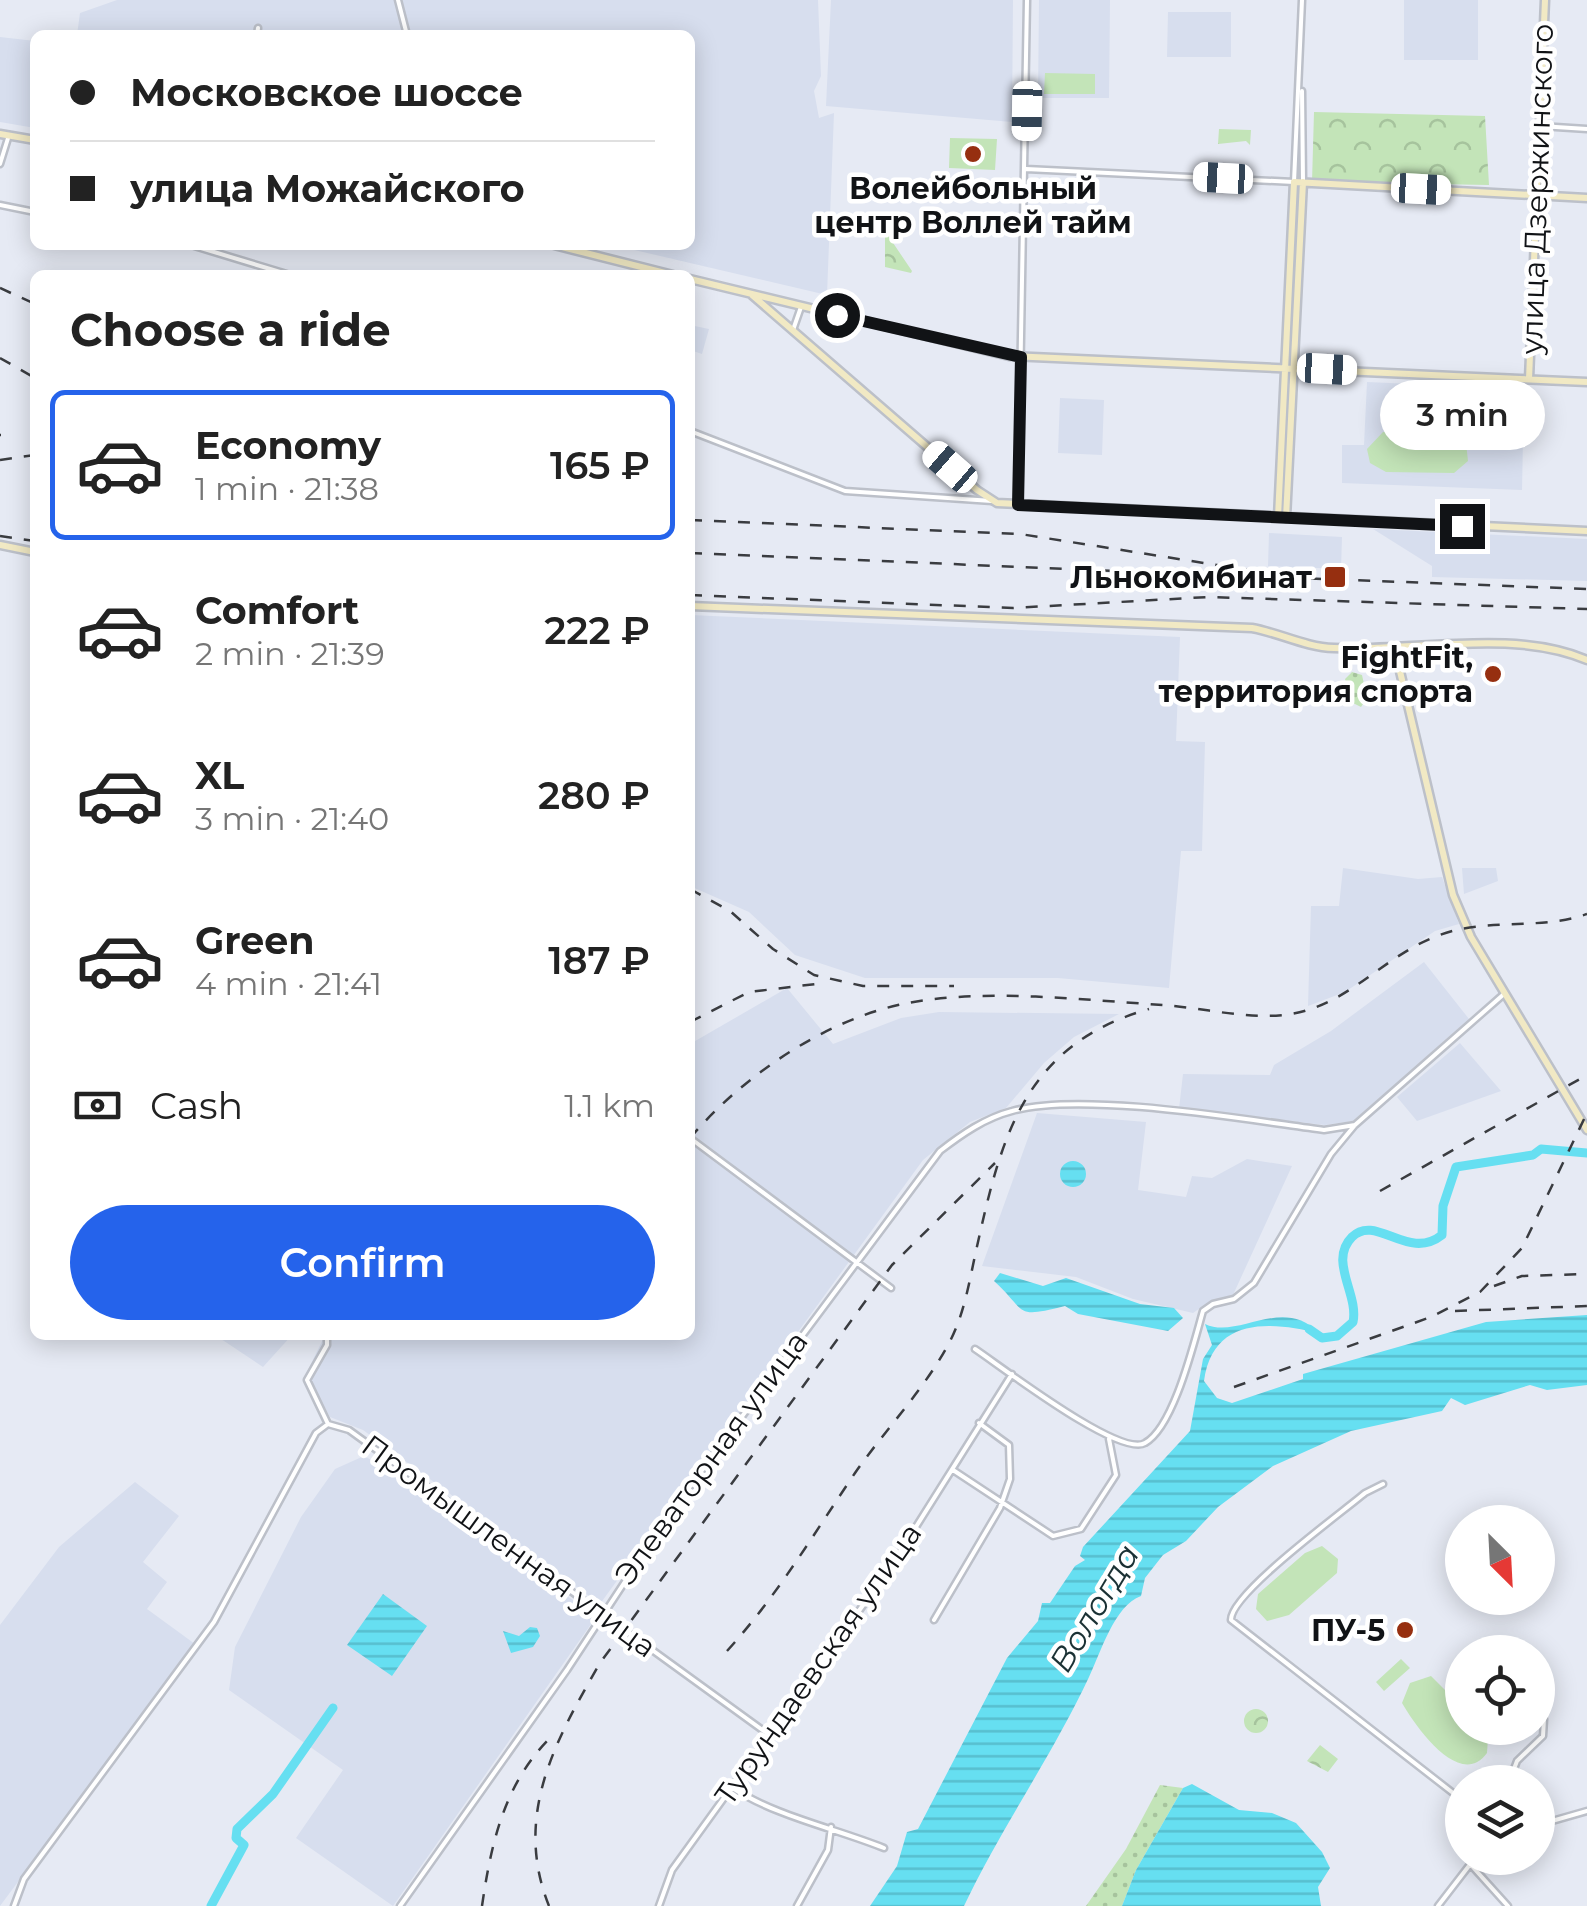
<!DOCTYPE html>
<meta charset="utf-8">
<style>
:root{--surface:#fff;--page:#f2f2f2;--text:#222;--muted:#767676;--line:#e0e0e0;--accent:#2563eb}
body{margin:0;font-family:Montserrat,sans-serif;background:var(--page);color:var(--text);height:100vh;display:flex;flex-direction:column;font-size:38px;white-space:nowrap}
*{box-sizing:border-box;margin:0}
p{font-size:32px;color:var(--muted)}
.icon{flex:none;width:55px;height:55px;fill:none;stroke:currentColor;stroke-width:2;stroke-linecap:round;stroke-linejoin:round}
.map{position:relative;flex:1;overflow:hidden}
.side{position:absolute;left:30px;top:270px;width:665px;height:1070px;display:flex;flex-direction:column;background:var(--surface);border-radius:15px;box-shadow:0 5px 25px #0003}
.side>*{flex:none}
.banner{position:absolute;left:30px;top:30px;width:665px;height:220px;border-radius:15px;box-shadow:0 5px 25px #0003;display:grid;align-content:center;height:220px;padding:0 40px;background:var(--surface)}
.needle{width:65px;rotate:156deg}
.tools{position:absolute;left:1445px;top:1505px;display:grid;gap:20px}
.tools a{display:grid;place-items:center;width:110px;height:110px;border-radius:50%;background:var(--surface);box-shadow:0 5px 25px #0003;font-size:50px}
.end{position:absolute;width:45px;height:45px;margin:-22px;border:12px solid #111316;background:#fff;box-shadow:0 0 0 5px #fff}
.from{border-radius:50%}
.bubble{position:absolute;height:70px;border-radius:35px;background:var(--surface);box-shadow:0 5px 25px #0003;font-size:32px;font-weight:600;line-height:70px;text-align:center}
.car{position:absolute;width:30px;height:60px;margin:-30px -15px;border-radius:12px;box-shadow:0 0 8px 2px #0007;background:linear-gradient(#fff 24%,#345 0 40%,#fff 0 76%,#345 0 86%,#fff 0)}
.banner b{display:flex;align-items:center;gap:35px;height:95px;font-size:38px}
.banner b+b{border-top:2px solid var(--line)}
.banner i{width:25px;height:25px;background:var(--text)}
ul{padding:0;list-style:none}
li{display:flex;align-items:center;gap:30px;height:150px;margin:0 20px 15px;padding:0 20px;border:5px solid transparent;border-radius:15px}
li div{flex:1}
li b{display:block;font-size:38px}
li em{font-style:normal;font-weight:600}
li.current{border-color:var(--accent)}
li>.icon{width:90px;height:90px;stroke-width:1.5}
h2{padding:0 40px;font-size:45px;line-height:120px}
.pay{display:flex;align-items:center;gap:25px;height:110px;padding:0 40px;font-size:38px}
.pay p{margin-inline-start:auto}
.cta{display:flex;gap:20px;margin-top:auto;padding:20px 40px}
.cta a{flex:1;height:115px;border-radius:60px;background:var(--accent);color:#fff;font-size:40px;font-weight:600;line-height:115px;text-align:center}
.map>svg:first-child{display:block}
.built{fill:#d7deee}
.grass{fill:url(#grass-dots)}
.park{fill:url(#park-crowns)}
.pitch{fill:#c3e4b8}
.water{fill:url(#water-rules)}
.lines{fill:none;stroke-linecap:round;stroke-linejoin:round}
.river{stroke:#66dff1;stroke-width:9}
.street-casing{stroke:#bcc0c9;stroke-width:9}
.secondary-casing{stroke:#bcc0c9;stroke-width:11}
.street{stroke:#fff;stroke-width:4}
.secondary{stroke:#f1e9c4;stroke-width:6}
.rail{stroke:#3a3c40;stroke-width:2.5;stroke-dasharray:12 12;stroke-linecap:butt}
.route{stroke:#111316;stroke-width:12}
.poi-dot{fill:#962f10;stroke:#fff;stroke-width:4}
.labels{text-anchor:middle;dominant-baseline:central;stroke-width:9;stroke-linejoin:round;paint-order:stroke}
.poi-label{font-size:30px;font-weight:bold;fill:#111316;stroke:#fff;text-anchor:end}
.street-label{font-size:30px;fill:#111316;stroke:#fff}
.water-label{font-size:32px;font-style:italic;fill:#1b3134;stroke:#fff}
</style>
<div class="map">
<svg width="1587" height="1906" viewBox="0 0 1587 1906">
<defs>
<pattern id="grass-dots" width="8" height="8" patternUnits="userSpaceOnUse" patternTransform="scale(2.5)"><rect width="8" height="8" fill="#c3e4b8"/><path d="M2 2h.1M6 6h.1" fill="none" stroke="#a6c39d" stroke-width="1.8" stroke-linecap="round"/></pattern>
<pattern id="park-crowns" width="20" height="18" patternUnits="userSpaceOnUse" patternTransform="scale(2.5)"><rect width="20" height="18" fill="#c3e4b8"/><path d="M2 6a3 3 0 1 1 6 0M12 15a3 3 0 1 1 6 0" fill="none" stroke="#a6c39d"/></pattern>
<pattern id="water-rules" width="6" height="5" patternUnits="userSpaceOnUse" patternTransform="scale(2.5)"><rect width="6" height="5" fill="#66dff1"/><path d="M0 2.5h6" fill="none" stroke="#57bece"/></pattern>
</defs>
<rect width="100%" height="100%" fill="#e6eaf4"/>
<path class="built" d="M117 0H818L821 76 814 91 819 118 834 113 827 295 613 245H690V35H77L80 13Z
M831 0H1013L1012 122 826 106Z
M1039 0H1110L1109 98H1038Z
M1404 0H1478V60H1404Z
M1168 12H1231V57H1167Z
M0 37 35 41V128L0 122Z
M690 325 709 329 702 354 690 350Z
M1367 382 1524 389 1522 490 1342 483V445H1364Z
M1060 398 1104 400 1102 455 1058 453Z
M1373 529 1587 539V581L1432 577V566Z
M1269 533 1342 537 1341 569 1268 566Z
M690 615 1180 637 1176 741 1205 742 1202 851H1181L1169 988 1058 978H865L795 955 749 912 690 886Z
M1343 868 1418 879 1442 877 1459 924 1435 931 1345 992 1308 1006 1311 906H1339Z
M1462 868H1496L1498 881 1464 894Z
M1424 962 1469 1019 1353 1121 1325 1125 1179 1109 1183 1074 1270 1075 1274 1065 1331 1031Z
M787 988 833 1044 901 1018 939 1012 1119 1014 1074 1037 1044 1063 1006 1108 970 1122 923 1160 600 1604 363 1430 330 1417 306 1374 325 1335H690V1044Z
M1460 1043 1501 1091 1417 1121 1397 1097Z
M1037 1113 1146 1122 1138 1190 1186 1197 1192 1176 1212 1178 1247 1159 1292 1166 1233 1295 1209 1302 1193 1313 1133 1299 1076 1277 982 1266Z
M215 1335H292L263 1367Z
M364 1456 405 1478 596 1617 393 1906 296 1838 343 1770 229 1690 235 1647 301 1517 335 1469Z
M135 1482 179 1516 143 1562 167 1582 147 1609 195 1644 0 1906V1625L59 1547Z"/>
<path class="grass" d="M1352 672 1362 675 1367 698 1361 707 1351 702 1345 679Z
M1160 1785 1183 1788 1136 1870 1122 1906H1086L1126 1849Z"/>
<path class="park" d="M1314 112 1485 116 1489 185 1312 182Z
M1219 129 1251 130 1250 145 1246 141 1218 144Z
M885 231 912 271 911 273 885 267Z
M1244 1721a12 12 0 1 1 24 0a12 12 0 1 1-24 0Z
M1320 1745 1338 1759 1328 1772 1307 1761Z"/>
<path class="pitch" d="M1045 73 1095 74V94H1044Z
M950 138 997 139 995 170 949 168Z
M1504 399 1505 439 1487 440 1486 400Z
M1383 432 1450 434 1466 443 1468 461 1454 473 1386 472 1370 463 1367 449Z
M1322 1546 1338 1559 1337 1573 1289 1615 1267 1621 1256 1609 1258 1594 1305 1553Z
M1401 1659 1410 1668 1384 1691 1376 1682Z
M1431 1676 1462 1707V1728H1481L1488 1738 1487 1753C1460 1790 1416 1727 1402 1703L1410 1683Z"/>
<path class="water" d="M1060 1174a13 13 0 1 1 26 0a13 13 0 1 1-26 0Z
M1000 1273 1043 1286 1066 1278 1140 1304 1174 1308 1183 1318 1168 1331 1078 1314 1065 1306C1013 1319 1028 1312 994 1281Z
M1587 1315V1385L1547 1390 1530 1385 1465 1405 1451 1398 1442 1411 1351 1431 1273 1466 1218 1507 1186 1541 1163 1555 1145 1578 1141 1596C1114 1606 1101 1652 1089 1677 1052 1756 1001 1828 964 1906H870L897 1866 907 1832 918 1829 1007 1658 1038 1621 1042 1603H1050L1075 1566 1085 1560 1080 1556 1083 1547 1190 1431 1203 1359 1212 1345 1205 1324C1238 1340 1282 1295 1319 1333 1273 1322 1213 1315 1204 1381L1217 1398 1232 1403 1303 1379V1374L1486 1322Z
M383 1594 427 1626 392 1676 347 1645Z
M530 1627 537 1628 540 1636 533 1647 511 1653 503 1631 519 1636Z
M1192 1784 1239 1810 1272 1813 1296 1823 1322 1852 1330 1868 1318 1887 1321 1906H1122L1136 1870 1183 1788Z"/>
<g class="lines">
<path class="river" d="M1309 1329 1322 1338 1337 1336 1353 1322C1359 1294 1328 1261 1352 1237 1376 1213 1408 1262 1442 1235L1443 1206 1456 1167 1533 1155 1541 1149 1587 1153
M211 1906 244 1845 236 1838 237 1829 273 1794 333 1708"/>
<g class="street-casing">
<path id="street" d="M398 0 407 35
M257 35 258 28
M1302 91 1303 181
M1540 126 1587 129
M0 164 9 135
M1026 169 1294 182 1302 0
M0 205 35 212
M191 245 290 275
M793 330 801 307
M690 431 845 491 992 501
M1018 504 1027 0
M690 1138 891 1288
M327 1335V1345L307 1380 328 1424
M975 1349C1002 1367 1120 1458 1145 1443 1174 1427 1194 1342 1203 1311L1213 1304 1234 1299 1254 1283 1331 1154 1355 1125 1504 994
M953 1470 1053 1536 1081 1529 1116 1475 1109 1439
M1383 1484 1365 1493C1340 1514 1230 1594 1231 1620L1462 1800
M934 1620 1000 1508 1010 1479 1009 1445 979 1423
M1509 1782 1517 1761 1543 1736 1544 1719
M731 1787C775 1816 834 1828 884 1848
M1538 1825 1587 1811
M1471 1865 1508 1906
M14 1906 24 1879 214 1622 316 1433 328 1424 349 1430 768 1734
M400 1906 567 1670 670 1513 940 1151C962 1134 985 1118 1012 1111 1082 1091 1248 1120 1324 1130L1355 1125
M659 1906 672 1870 892 1565 1012 1374
M797 1906 828 1850 831 1827
M1438 1906 1475 1858"/>
</g>
<g class="secondary-casing">
<path id="secondary" d="M0 134 35 140
M554 245 673 275
M690 279 1009 356 1587 382
M752 295 977 490 997 503 1587 531
M1529 379 1545 0
M1278 517 1294 182 1587 198
M1286 518 1303 182
M0 545 35 552
M690 606 1252 628C1280 633 1305 647 1334 648 1412 652 1513 628 1587 660
M1394 646 1453 895 1471 937 1587 1130"/>
</g>
<use href="#street" class="street"/>
<use href="#secondary" class="secondary"/>
<path class="rail" d="M0 288 35 304
M0 358 35 378
M0 435H1
M0 460 35 455
M690 520 1020 534 1299 578 1587 589
M0 536 35 541
M690 553 1188 574
M690 595 1013 608 1208 597 1587 609
M690 889 730 911 773 949 814 975 863 986H954
M690 1022 749 992 824 983
M690 1138C741 1078 820 1023 898 1005 978 987 1082 1000 1163 1005 1203 1008 1245 1019 1284 1015 1347 1008 1381 957 1437 936 1485 917 1538 931 1587 914
M1380 1191 1587 1075
M1494 1286 1522 1276 1587 1274
M1455 1311 1587 1306
M1234 1387 1431 1317 1480 1292 1522 1248 1587 1113
M727 1651C777 1596 813 1535 855 1473 885 1430 923 1391 948 1345 964 1316 969 1283 976 1251 1001 1138 1023 1045 1149 1009
M482 1906C491 1844 504 1784 550 1738
M549 1906C513 1816 555 1741 600 1663L892 1265 995 1163"/>
</g>
<g class="lines">
<path class="route" d="M837 315 1021 357 1018 505 1462 526"/>
</g>
<g class="poi-dot">
<circle cx="973" cy="154" r="10"/>
<rect x="1323" y="565" width="24" height="24" rx="5"/>
<circle cx="1493" cy="674" r="10"/>
<circle cx="1405" cy="1630" r="10"/>
</g>
<g class="labels">
<g class="poi-label">
<text x="973" y="188" text-anchor="middle">Волейбольный<tspan x="973" dy="34">центр Воллей тайм</tspan></text>
<text x="1312" y="577">Льнокомбинат</text>
<text x="1473" y="657">FightFit,<tspan x="1473" dy="34">территория спорта</tspan></text>
<text x="1385" y="1630">ПУ-5</text>
</g>
<g class="street-label">
<text transform="translate(1537 189) rotate(-88)">улица Дзержинского</text>
<text transform="translate(711 1458) rotate(-54)">Элеваторная улица</text>
<text transform="translate(509 1546) rotate(36)">Промышленная улица</text>
<text transform="translate(818 1664) rotate(-55)">Турундаевская улица</text>
</g>
<g class="water-label">
<text transform="translate(1094 1608) rotate(-59)">Вологда</text>
</g>
</g>
</svg>
<div class="tools">
<a><svg class="needle" viewBox="-14 -14 28 28"><path d="M0-13l5 13h-10z" fill="#e53935"/><path d="M0 13l5-13h-10z" fill="#767676"/></svg></a>
<a><svg class="icon" aria-label="locate" viewBox="0 0 24 24"><circle cx="12" cy="12" r="6"/><path d="M12 2v4M12 18v4M2 12h4M18 12h4"/></svg></a>
<a><svg class="icon" aria-label="layers" viewBox="0 0 24 24"><path d="M12 4l9 5-9 5-9-5zM3 14l9 5 9-5"/></svg></a>
</div>
<i class="end from" style="left:837px;top:315px"></i>
<i class="end" style="left:1462px;top:526px"></i>
<div class="bubble" style="left:1380px;top:380px;width:165px">3 min</div>
<i class="car" style="left:1027px;top:111px;rotate:181deg"></i>
<i class="car" style="left:1223px;top:178px;rotate:273deg"></i>
<i class="car" style="left:1421px;top:189px;rotate:93deg"></i>
<i class="car" style="left:1327px;top:369px;rotate:93deg"></i>
<i class="car" style="left:950px;top:467px;rotate:311deg"></i>
<div class="banner">
<b><i class="from"></i>Московское шоссе</b>
<b><i></i>улица Можайского</b>
</div>
<section class="side">
<h2>Choose a ride</h2>
<ul>
<li class="current"><svg class="icon" aria-label="car" viewBox="0 0 24 24"><path d="M5 17H2v-5l4-1 3-4h7l3 4 3 1v5h-3M9 17h6M6 11h13"/><circle cx="7" cy="17" r="2"/><circle cx="17" cy="17" r="2"/></svg><div><b>Economy</b><p>1 min · 21:38</p></div><em>165 ₽</em></li>
<li><svg class="icon" aria-label="car" viewBox="0 0 24 24"><path d="M5 17H2v-5l4-1 3-4h7l3 4 3 1v5h-3M9 17h6M6 11h13"/><circle cx="7" cy="17" r="2"/><circle cx="17" cy="17" r="2"/></svg><div><b>Comfort</b><p>2 min · 21:39</p></div><em>222 ₽</em></li>
<li><svg class="icon" aria-label="car" viewBox="0 0 24 24"><path d="M5 17H2v-5l4-1 3-4h7l3 4 3 1v5h-3M9 17h6M6 11h13"/><circle cx="7" cy="17" r="2"/><circle cx="17" cy="17" r="2"/></svg><div><b>XL</b><p>3 min · 21:40</p></div><em>280 ₽</em></li>
<li><svg class="icon" aria-label="car" viewBox="0 0 24 24"><path d="M5 17H2v-5l4-1 3-4h7l3 4 3 1v5h-3M9 17h6M6 11h13"/><circle cx="7" cy="17" r="2"/><circle cx="17" cy="17" r="2"/></svg><div><b>Green</b><p>4 min · 21:41</p></div><em>187 ₽</em></li>
</ul>
<div class="pay"><svg class="icon" aria-label="cash" viewBox="0 0 24 24"><path d="M3 7h18v10H3z"/><circle cx="12" cy="12" r="2"/></svg>Cash<p>1.1 km</p></div>
<div class="cta"><a>Confirm</a></div>
</section>
</div>
